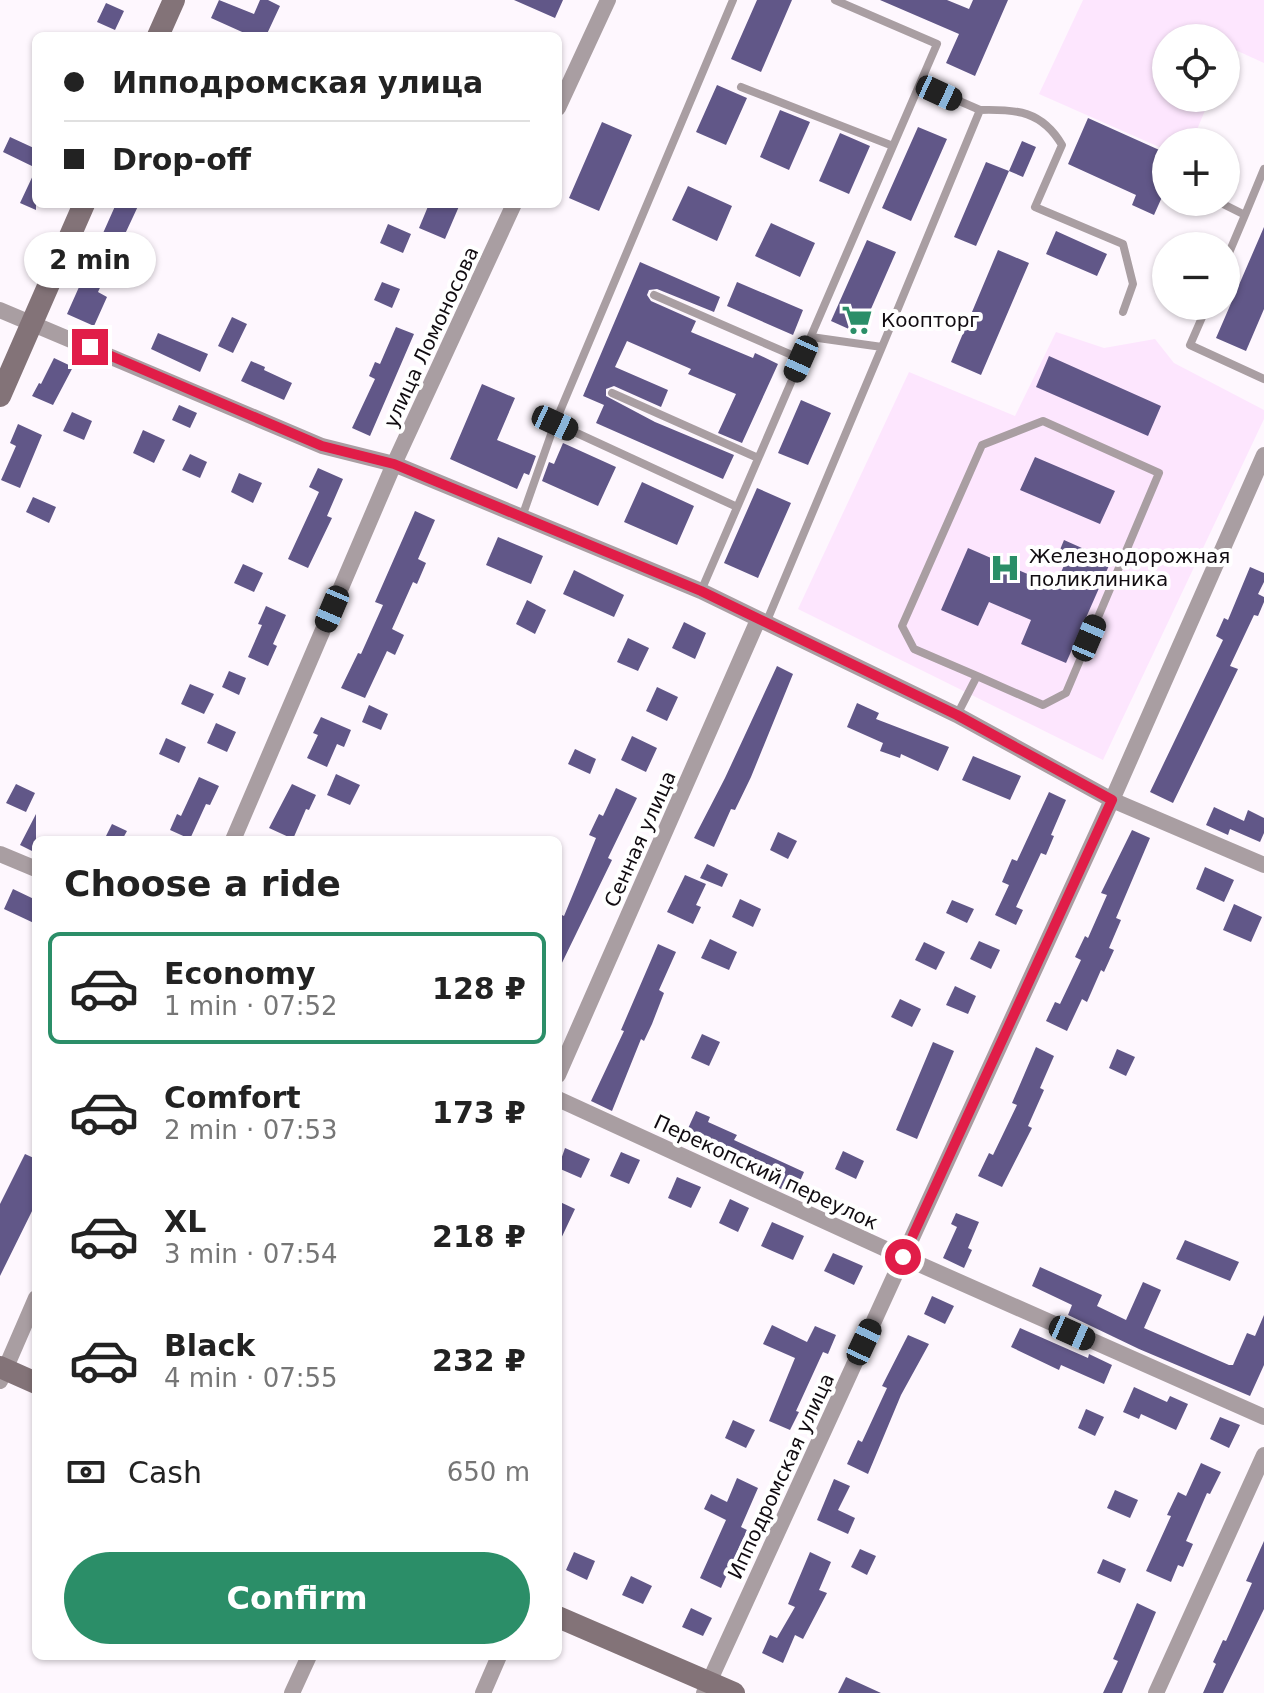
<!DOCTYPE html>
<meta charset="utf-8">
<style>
:root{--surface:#fff;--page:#f2f2f2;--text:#222;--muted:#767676;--line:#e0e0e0;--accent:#2b8e68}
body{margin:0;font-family:"DejaVu Sans",sans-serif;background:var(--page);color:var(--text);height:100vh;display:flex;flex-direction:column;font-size:30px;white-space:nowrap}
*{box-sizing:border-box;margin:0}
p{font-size:26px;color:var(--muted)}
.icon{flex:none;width:44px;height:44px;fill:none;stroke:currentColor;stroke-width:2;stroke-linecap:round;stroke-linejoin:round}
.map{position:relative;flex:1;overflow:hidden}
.sheet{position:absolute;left:32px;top:836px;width:530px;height:824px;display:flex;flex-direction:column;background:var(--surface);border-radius:12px;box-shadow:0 2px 6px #0004}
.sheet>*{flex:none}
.top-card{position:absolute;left:32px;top:32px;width:530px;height:176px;border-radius:12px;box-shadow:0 2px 6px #0004;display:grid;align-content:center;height:176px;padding:0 32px;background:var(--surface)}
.buttons{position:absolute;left:1152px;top:24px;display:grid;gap:16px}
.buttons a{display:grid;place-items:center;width:88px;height:88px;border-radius:50%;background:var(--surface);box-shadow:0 2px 6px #0004;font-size:40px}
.end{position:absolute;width:36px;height:36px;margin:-18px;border:10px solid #e11d48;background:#fff;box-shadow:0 0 0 4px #fff}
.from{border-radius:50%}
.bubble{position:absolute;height:56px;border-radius:28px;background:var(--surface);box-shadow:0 2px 6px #0004;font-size:26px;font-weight:600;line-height:56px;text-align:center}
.car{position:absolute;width:24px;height:48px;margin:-24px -12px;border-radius:10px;box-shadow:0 0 6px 2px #0007;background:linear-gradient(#222 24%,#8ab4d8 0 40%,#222 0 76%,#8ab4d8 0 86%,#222 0)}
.top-card b{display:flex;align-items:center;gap:28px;height:76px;font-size:30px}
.top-card b+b{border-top:2px solid var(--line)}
.top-card i{width:20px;height:20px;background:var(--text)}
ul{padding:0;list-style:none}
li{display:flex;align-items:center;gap:24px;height:112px;margin:0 16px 12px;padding:0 16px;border:4px solid transparent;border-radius:12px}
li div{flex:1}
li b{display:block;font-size:30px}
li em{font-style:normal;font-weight:600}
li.current{border-color:var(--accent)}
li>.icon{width:72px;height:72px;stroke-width:1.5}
h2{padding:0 32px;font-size:36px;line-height:96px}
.pay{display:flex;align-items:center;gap:20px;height:88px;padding:0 32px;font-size:30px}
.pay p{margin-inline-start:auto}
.cta{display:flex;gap:16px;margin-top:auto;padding:16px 32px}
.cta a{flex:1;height:92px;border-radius:48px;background:var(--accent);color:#fff;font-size:32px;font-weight:600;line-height:92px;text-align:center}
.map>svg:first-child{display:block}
.built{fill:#fde6fe}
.building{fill:#615788}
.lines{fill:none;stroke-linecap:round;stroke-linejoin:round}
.service{stroke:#a99ea2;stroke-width:8}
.minor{stroke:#a99ea2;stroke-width:16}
.secondary{stroke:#837378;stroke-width:22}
.route{stroke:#e11d48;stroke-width:10}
.labels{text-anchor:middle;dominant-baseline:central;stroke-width:8;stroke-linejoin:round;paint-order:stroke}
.poi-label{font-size:20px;fill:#110c11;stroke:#fff;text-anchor:start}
.street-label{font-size:20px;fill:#110c11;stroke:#fff}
</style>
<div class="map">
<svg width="1264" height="1693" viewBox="0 0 1264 1693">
<rect width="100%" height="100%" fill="#fef7fe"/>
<path class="built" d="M1083 0H1264V63L1231 48 1226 60V38H1166V98H1210L1192 142H1166V150L1039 94Z
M1056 332 1104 348 1155 339 1174 363 1264 410V419L1103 760 798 609 909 372 1015 416Z"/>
<path class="building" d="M219 0 254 14 260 0H268L280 6 266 36H251L211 18Z
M514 0H563L555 18Z
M757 0H792L761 72 731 59Z
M880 0H947L969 9 973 0H1008L975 76 946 63 959 34Z
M106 3 124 11 115 30 97 22Z
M717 85 747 98 726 145 696 132Z
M780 110 810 122 789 170 760 157Z
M1088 118 1166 153V188L1154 215 1132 205 1136 195 1068 164Z
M602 122 632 135 599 211 569 198Z
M918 127 947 139 911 221 882 208Z
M840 133 870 146 849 194 819 181Z
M10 137 36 149V168L3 152Z
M1022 141 1036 147 1023 177 1009 171Z
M986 162 1009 171 976 246 954 237Z
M36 169V210L20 203Z
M688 186 732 206 717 241 672 220Z
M116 204H139L98 292 107 297 94 326 67 314Z
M429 204H460L445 239 419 228Z
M771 223 815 243 800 277 755 256Z
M388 224 411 234 403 253 380 243Z
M1264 227V309L1246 351 1216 338Z
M1056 231 1107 254 1097 276 1046 254Z
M867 240 896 252 860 334 831 321Z
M998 250 1029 263 981 375 951 362Z
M640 262 720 297 714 312 657 289 649 290 647 295 651 301 696 321 691 332 753 358 755 353 778 364 742 443 718 433 736 394 688 374 691 369 627 341 615 367 668 390 661 407 614 386 606 389V396L655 422 734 455 723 479 596 423 604 405 583 396Z
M382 282 400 289 392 308 374 300Z
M737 282 803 310 793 335 727 306Z
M232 317 247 324 233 353 218 346Z
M396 327 414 334 370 436 352 428 375 379 369 376 375 362 380 364Z
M158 333 208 354 200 372 151 349Z
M1049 356 1161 406 1148 436 1036 387Z
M54 358 73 367 53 405 32 396 39 383 41 384Z
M251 361 265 367 264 370 292 383 284 400 241 381Z
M482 384 515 398 497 440 536 456 529 475 524 473 517 489 450 459Z
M801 400 831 413 808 465 778 453Z
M179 405 197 413 190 428 172 420Z
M72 412 92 421 84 440 63 431Z
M18 424 42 435 20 488 1 480 16 446 10 443Z
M143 430 165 440 154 463 133 453Z
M563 443 616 467 598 506 542 481 549 462 554 464Z
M190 454 207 462 200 478 182 470Z
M1035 457 1115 491 1100 524 1020 490Z
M318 468 343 479 327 516 332 518 308 568 288 559 319 492 309 487Z
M239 473 262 483 253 503 231 492Z
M642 482 694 506 677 545 624 522Z
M757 488 791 503 758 578 724 563Z
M33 497 56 507 49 523 26 512Z
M415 511 435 520 418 559 426 563 417 584 413 582 392 629 404 635 395 655 387 651 365 698 341 688 358 653 361 654 383 605 375 602Z
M498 537 543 556 531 584 486 565Z
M1064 540 1111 561 1066 663 1021 644 1031 620 989 602 978 626 941 610 968 548 1055 586 1066 561 1057 557Z
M243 564 263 573 254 592 234 583Z
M1250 567 1264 573V582L1258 594 1264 597V602L1258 616 1254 615 1230 666 1238 669 1173 803 1150 792 1223 640 1216 636 1224 618 1228 620Z
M574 570 624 595 614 617 563 594Z
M527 600 546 610 535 634 516 624Z
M266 606 286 615 273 644 277 646 268 666 248 657 262 625 258 624Z
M684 622 706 633 695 659 672 648Z
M628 638 649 648 638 671 617 662Z
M777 666 793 674 751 777 735 810 731 809 714 847 694 838 725 778Z
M229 671 246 678 239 695 222 687Z
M190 684 214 694 204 714 181 704Z
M657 687 678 697 667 721 646 711Z
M857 703 879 713 876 719 949 747 938 771 901 754 900 758 880 751 883 743 847 727Z
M369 705 388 714 381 730 362 722Z
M321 717 351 730 344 747 337 744 327 767 307 758 318 735 313 733Z
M216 723 236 732 227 752 207 743Z
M632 736 657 748 646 772 621 760Z
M166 738 186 747 179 763 159 754Z
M575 749 596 759 590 774 568 764Z
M973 756 1021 776 1010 800 962 780Z
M336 774 360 785 350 805 327 795Z
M199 777 219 786 210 805 206 804 190 839 170 830 177 814 181 816Z
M16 784 35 793 26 812 6 803Z
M292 784 316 795 309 810 306 809 293 839 269 828Z
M616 788 637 798 608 858 612 860 558 971V913L564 916 596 838 589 835 599 814 603 816Z
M1049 792 1066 800 1051 835 1054 836 1046 855 1041 853 1016 907 1023 910 1016 925 995 915 1009 885 1002 882 1012 859 1017 861Z
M1214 807 1244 821 1248 810 1264 818V833L1260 842 1230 829 1228 835 1206 825Z
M36 814V853L20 845Z
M112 824 127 831 122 840H104Z
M1132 830 1150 838 1116 918 1121 920 1109 948 1114 950 1104 972 1101 970 1087 1002 1082 999 1067 1031 1046 1021 1055 1002 1060 1004 1081 960 1075 957 1085 936 1088 938 1107 895 1101 893Z
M778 832 797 841 788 859 770 850Z
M707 864 728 874 722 887 700 878Z
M1205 867 1234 880 1224 902 1196 889Z
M685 875 706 884 696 905 701 907 693 924 667 912Z
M13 889 36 900V924L4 909Z
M740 899 761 909 753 927 732 917Z
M952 900 974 909 967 923 946 913Z
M1234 904 1262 917 1251 942 1223 930Z
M710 939 737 952 729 970 701 958Z
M979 941 1000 950 991 969 970 959Z
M924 942 945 952 936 970 915 960Z
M658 944 676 952 659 990 664 993 652 1024 644 1041 641 1039 612 1111 591 1101 624 1031 621 1030Z
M955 986 976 996 968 1014 946 1005Z
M900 999 921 1009 912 1027 891 1017Z
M702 1034 720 1042 709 1066 691 1058Z
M933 1042 954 1051 917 1139 896 1130Z
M1036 1047 1054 1056 1040 1088 1044 1090 1028 1126 1032 1128 1002 1187 978 1176 989 1153 993 1155 1017 1105 1012 1103Z
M1117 1049 1135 1057 1126 1076 1109 1068Z
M696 1111 710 1117 708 1122 737 1135 734 1140 804 1172 794 1195 744 1172 746 1168 707 1150 709 1145 685 1135Z
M565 1148 590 1159 581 1178 558 1168Z
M843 1151 864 1161 856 1179 835 1169Z
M621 1152 640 1160 629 1184 610 1176Z
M25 1154 36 1159V1203L0 1276V1204Z
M677 1177 701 1187 691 1208 668 1198Z
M730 1199 749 1208 738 1232 719 1223Z
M558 1201 575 1209 558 1245Z
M857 1207 878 1217 872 1231 851 1221Z
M956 1213 979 1222 968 1248 972 1250 964 1268 943 1258 957 1227 951 1224Z
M772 1222 804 1236 793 1260 761 1246Z
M1185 1240 1239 1262 1230 1281 1176 1259Z
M833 1253 863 1266 854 1285 824 1271Z
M1040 1267 1102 1295 1097 1306 1126 1320 1143 1282 1161 1290 1144 1328 1229 1365H1233L1247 1333 1255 1336 1264 1315V1365L1250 1396 1139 1349 1068 1315 1072 1305 1032 1286Z
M932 1296 954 1306 945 1324 924 1314Z
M772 1325 807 1342 815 1326 836 1335 828 1354 823 1352 796 1411 799 1412 790 1430 769 1421 795 1358 763 1344Z
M1020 1328 1088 1358 1089 1354 1112 1365 1104 1384 1061 1365 1059 1370 1011 1347Z
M908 1335 929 1344 901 1395 868 1474 847 1464 858 1440 862 1442 887 1388 882 1386Z
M1134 1387 1167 1402 1170 1396 1188 1404 1176 1430 1141 1414 1139 1419 1123 1412Z
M1086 1409 1104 1417 1095 1436 1078 1428Z
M1220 1417 1240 1425 1229 1448 1210 1439Z
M733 1420 755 1430 746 1448 725 1438Z
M1201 1463 1221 1472 1210 1494 1207 1493 1186 1541 1193 1544 1183 1567 1178 1565 1171 1582 1146 1571 1171 1516 1167 1515 1178 1492 1186 1496Z
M737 1478 758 1488 741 1527 747 1530 721 1588 700 1578 726 1520 704 1509 711 1494 727 1502Z
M834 1479 850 1486 838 1510 855 1518 848 1534 817 1520Z
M1115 1490 1138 1500 1130 1518 1107 1508Z
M1264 1541V1609L1223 1693H1203L1216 1664 1213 1662 1223 1640 1226 1641 1252 1583 1246 1581Z
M860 1549 876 1556 867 1575 851 1567Z
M574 1552 595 1561 587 1580 566 1570Z
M810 1552 831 1562 819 1590 827 1593 803 1639 795 1635 783 1663 762 1653 770 1635 777 1638 795 1607 788 1604Z
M1103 1559 1126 1569 1120 1583 1097 1573Z
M631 1576 652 1586 643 1604 622 1595Z
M1137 1603 1156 1612 1122 1693H1103L1118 1661 1113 1659Z
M691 1608 712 1618 703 1636 682 1627Z
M846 1677 881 1693H838Z"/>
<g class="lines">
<path class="service" d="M733 0 555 423 737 507
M920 84 980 110
M741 87 893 146
M1219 202 1245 215 1226 260
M1245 215 1264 169
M654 295 801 359
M1207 306 1190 345 1264 379
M811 337 882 347 980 110C1017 109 1042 111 1062 145L1035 207 1123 244 1133 284 1123 312
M612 393 758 458
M522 517 555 423
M701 591 937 44 835 0
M766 623 882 347
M957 715 977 676 1043 705 1066 693 1159 473 1043 421 982 445 902 626 914 649 977 676"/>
<path class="minor" d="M558 108 608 0
M0 310 322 446 394 464 701 591 957 715 1112 800 1264 865
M233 840 394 464 514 204
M0 854 36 869
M558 1075 758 620
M558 1099 903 1257 1264 1417
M0 1381 36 1298
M292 1693 309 1656
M483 1693 499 1656
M704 1693 1112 800 1264 455
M1156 1693 1264 1455"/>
<path class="secondary" d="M158 36 174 0
M0 396 84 204
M0 1367 36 1383
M558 1617 734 1693"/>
</g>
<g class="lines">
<path class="route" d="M90 347 322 446 394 464 701 591 957 715 1112 800 903 1257"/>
</g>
<defs>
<g id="supermarket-bare" transform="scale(2.4)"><path d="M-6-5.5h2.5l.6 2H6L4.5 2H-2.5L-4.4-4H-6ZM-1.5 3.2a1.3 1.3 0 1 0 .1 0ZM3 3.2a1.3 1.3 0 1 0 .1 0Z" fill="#2b8e68" stroke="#fff" stroke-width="2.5" paint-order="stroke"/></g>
<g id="hospital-bare" transform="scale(2.4)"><path d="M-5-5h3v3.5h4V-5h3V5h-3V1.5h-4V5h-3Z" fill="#2b8e68" stroke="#fff" stroke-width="2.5" paint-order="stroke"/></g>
</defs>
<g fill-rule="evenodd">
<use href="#supermarket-bare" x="857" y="320"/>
<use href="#hospital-bare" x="1005" y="568"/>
</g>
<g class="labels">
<g class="poi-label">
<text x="881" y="320">Коопторг</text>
<text x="1029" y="556">Железнодорожная<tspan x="1029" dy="23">поликлиника</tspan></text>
</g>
<g class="street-label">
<text transform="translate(431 337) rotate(-65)">улица Ломоносова</text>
<text transform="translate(640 839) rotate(-66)">Сенная улица</text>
<text transform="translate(766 1172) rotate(25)">Перекопский переулок</text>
<text transform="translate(781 1476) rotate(-65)">Ипподромская улица</text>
</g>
</g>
</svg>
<div class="buttons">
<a><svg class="icon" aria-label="locate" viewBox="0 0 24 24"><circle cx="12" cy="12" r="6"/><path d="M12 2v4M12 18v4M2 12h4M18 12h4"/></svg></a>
<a>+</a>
<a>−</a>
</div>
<i class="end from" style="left:903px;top:1257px"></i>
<i class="end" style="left:90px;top:347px"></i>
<div class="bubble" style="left:24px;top:232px;width:132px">2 min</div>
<i class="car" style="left:939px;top:93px;rotate:115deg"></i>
<i class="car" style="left:801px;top:359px;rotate:204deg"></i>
<i class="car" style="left:555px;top:423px;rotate:115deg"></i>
<i class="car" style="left:332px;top:609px;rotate:203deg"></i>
<i class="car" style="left:1089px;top:638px;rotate:23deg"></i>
<i class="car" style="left:1072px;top:1333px;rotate:114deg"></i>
<i class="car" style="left:864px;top:1342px;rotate:25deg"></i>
<div class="top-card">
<b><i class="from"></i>Ипподромская улица</b>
<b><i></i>Drop-off</b>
</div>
<section class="sheet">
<h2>Choose a ride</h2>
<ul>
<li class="current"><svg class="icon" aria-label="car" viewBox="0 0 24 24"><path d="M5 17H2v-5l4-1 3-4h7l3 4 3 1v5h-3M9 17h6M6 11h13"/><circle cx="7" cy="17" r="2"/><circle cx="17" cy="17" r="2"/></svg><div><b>Economy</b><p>1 min · 07:52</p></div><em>128 ₽</em></li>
<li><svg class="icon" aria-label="car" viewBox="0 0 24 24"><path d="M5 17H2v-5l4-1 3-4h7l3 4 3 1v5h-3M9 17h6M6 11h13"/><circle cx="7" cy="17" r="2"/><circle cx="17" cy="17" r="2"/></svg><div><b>Comfort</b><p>2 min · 07:53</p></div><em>173 ₽</em></li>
<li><svg class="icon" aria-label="car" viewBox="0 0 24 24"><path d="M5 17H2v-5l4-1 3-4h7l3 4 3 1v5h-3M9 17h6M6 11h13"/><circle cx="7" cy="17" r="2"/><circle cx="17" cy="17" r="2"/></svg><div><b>XL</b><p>3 min · 07:54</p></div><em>218 ₽</em></li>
<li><svg class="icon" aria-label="car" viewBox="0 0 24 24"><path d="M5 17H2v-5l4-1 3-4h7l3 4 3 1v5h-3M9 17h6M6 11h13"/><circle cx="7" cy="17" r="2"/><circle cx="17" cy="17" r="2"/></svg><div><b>Black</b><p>4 min · 07:55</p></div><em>232 ₽</em></li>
</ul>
<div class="pay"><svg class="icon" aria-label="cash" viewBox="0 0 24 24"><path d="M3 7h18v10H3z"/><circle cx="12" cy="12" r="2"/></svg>Cash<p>650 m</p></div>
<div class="cta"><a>Confirm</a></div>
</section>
</div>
